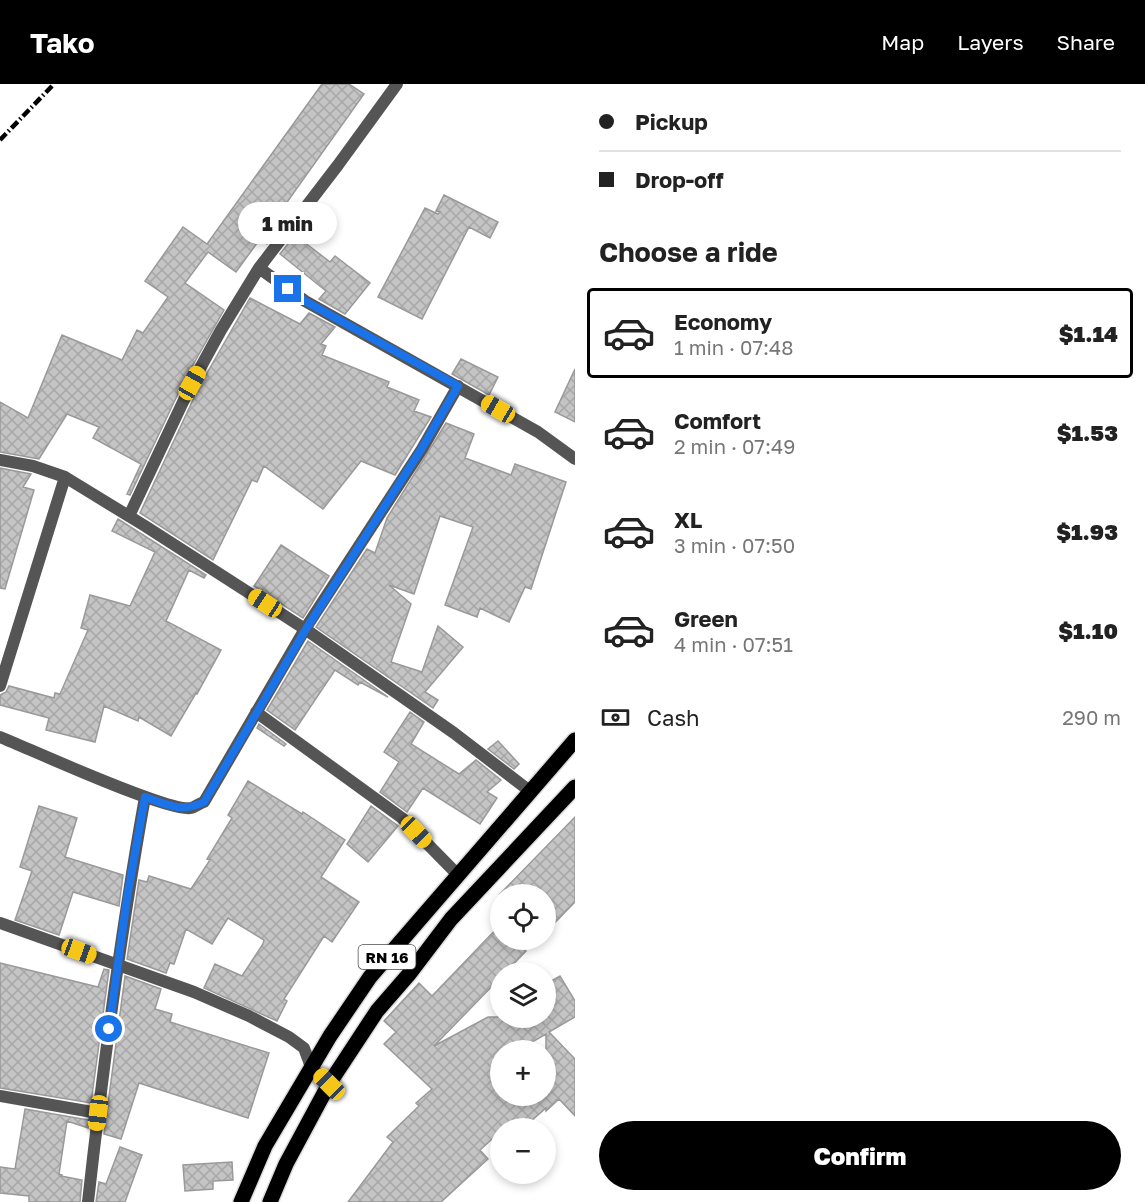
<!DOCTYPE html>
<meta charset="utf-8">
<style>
:root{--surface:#fff;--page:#f6f6f6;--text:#222;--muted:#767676;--line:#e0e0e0;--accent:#000}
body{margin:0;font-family:"Golos Text",sans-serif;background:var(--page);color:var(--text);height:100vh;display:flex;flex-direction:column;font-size:22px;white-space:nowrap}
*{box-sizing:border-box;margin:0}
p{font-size:20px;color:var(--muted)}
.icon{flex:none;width:33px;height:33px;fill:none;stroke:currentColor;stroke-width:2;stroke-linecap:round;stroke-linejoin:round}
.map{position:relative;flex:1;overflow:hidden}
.details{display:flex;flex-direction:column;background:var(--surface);width:570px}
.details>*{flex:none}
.hud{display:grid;align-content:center;height:132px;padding:0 24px;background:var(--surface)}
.fabs{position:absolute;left:490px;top:800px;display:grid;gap:12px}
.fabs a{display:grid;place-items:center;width:66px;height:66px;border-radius:50%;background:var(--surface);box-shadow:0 3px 9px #0003;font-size:30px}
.end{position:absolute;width:27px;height:27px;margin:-14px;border:8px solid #1a73e8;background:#fff;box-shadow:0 0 0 3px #fff}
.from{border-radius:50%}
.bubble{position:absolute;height:42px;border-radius:21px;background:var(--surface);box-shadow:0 3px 9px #0003;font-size:20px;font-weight:800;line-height:42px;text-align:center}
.car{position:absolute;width:18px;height:36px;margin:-18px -9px;border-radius:8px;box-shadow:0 0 4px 2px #0007;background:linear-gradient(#f5c518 24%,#345 0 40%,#f5c518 0 76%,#345 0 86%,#f5c518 0)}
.hud b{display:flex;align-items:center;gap:21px;height:57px;font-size:22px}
.hud b+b{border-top:2px solid var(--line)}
.hud i{width:15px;height:15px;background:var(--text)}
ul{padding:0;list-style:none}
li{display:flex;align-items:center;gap:18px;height:90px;margin:0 12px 9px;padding:0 12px;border:3px solid transparent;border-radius:6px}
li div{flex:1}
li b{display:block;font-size:22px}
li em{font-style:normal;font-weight:800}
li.on{border-color:var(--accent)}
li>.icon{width:54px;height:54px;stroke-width:1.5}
h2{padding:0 24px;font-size:27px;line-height:72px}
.pay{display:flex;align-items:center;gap:15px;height:66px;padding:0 24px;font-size:22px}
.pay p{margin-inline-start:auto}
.cta{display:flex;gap:12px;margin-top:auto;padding:12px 24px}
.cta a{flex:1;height:69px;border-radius:36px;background:var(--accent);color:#fff;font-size:24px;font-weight:800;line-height:69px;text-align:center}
header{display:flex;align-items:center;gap:36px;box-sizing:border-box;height:84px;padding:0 30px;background:var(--accent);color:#fff}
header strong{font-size:28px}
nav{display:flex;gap:33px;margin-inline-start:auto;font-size:21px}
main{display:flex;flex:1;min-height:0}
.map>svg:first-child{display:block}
.building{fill:url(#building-cross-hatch);stroke:#999;stroke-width:1.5;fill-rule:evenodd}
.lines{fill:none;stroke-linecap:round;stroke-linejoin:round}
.primary-casing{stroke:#dbdbdb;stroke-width:18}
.minor{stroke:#555;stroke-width:12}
.primary{stroke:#000;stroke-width:15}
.rail{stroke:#000;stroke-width:4.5;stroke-dasharray:9 3 1.5 3;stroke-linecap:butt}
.route{stroke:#1a73e8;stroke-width:8}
.labels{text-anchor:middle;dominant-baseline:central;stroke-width:5;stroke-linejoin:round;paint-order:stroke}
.shield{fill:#fff;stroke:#4c4c4c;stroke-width:1.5}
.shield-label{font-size:15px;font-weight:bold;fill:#000}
</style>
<header>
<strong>Tako</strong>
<nav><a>Map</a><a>Layers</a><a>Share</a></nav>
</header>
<main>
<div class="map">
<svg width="575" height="1118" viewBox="0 0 575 1118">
<defs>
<pattern id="building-cross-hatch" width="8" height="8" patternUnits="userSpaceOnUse" patternTransform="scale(1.5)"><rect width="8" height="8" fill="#c4c4c4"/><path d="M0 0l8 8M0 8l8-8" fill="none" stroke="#a7a7a7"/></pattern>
</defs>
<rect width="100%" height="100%" fill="#fff"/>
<path class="building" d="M322 0H349L364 10 275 135 282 140 267 160 260 155 236 188 208 168 185 199 224 226 185 295 130 411 127 410 141 380 93 354 99 343 67 330 39 375 0 368V318L28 334 62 251 122 276 137 246 143 249 168 213 145 197 183 143 207 160Z
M444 111 498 138 490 154 469 143 422 235 378 213 425 124 438 130 440 128 436 127Z
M295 151 330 178 335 172 370 199 345 230 319 215 326 207 280 170Z
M250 214 300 240 309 229 335 243 321 260 326 262 322 271 389 298 387 303 419 316 414 327 431 333 395 391 361 377 323 425 264 382 257 398 252 396 213 476 140 429 199 303Z
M461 275 498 293 489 311 452 290Z
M575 285V338L555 328Z
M446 339 474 350 465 374 511 391 515 380 566 398 531 505 525 503 509 538 480 524 477 533 445 521 473 443 440 432 414 510 389 501 411 520 391 578 422 588 438 542 463 563 425 608 438 616 433 624 316 543 367 465 375 469 387 434Z
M0 384 31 390 23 403 34 406 5 505 0 504Z
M118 435 206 491 204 494 189 486 166 537 221 566 197 610 196 609 171 652 139 633 138 637 104 622 95 658 46 646 49 634 0 621V611L6 608 9 602 54 614 55 609 60 610 88 546 81 544 90 511 130 522 155 468 112 447Z
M281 461 329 492 303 534 254 502Z
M308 557 388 613 360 598 358 601 335 586 295 646 267 626Z
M410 628 424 638 411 660 459 690 476 676 501 696 487 708 497 714 480 740 423 704 407 728 380 708 399 678 384 668Z
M259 640 286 660 284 662 257 644Z
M498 657 519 680 514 685 488 665Z
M248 697 302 730 303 728 345 756 321 793 359 818 332 858 324 852 284 915 287 917 277 937 204 904 215 880 242 892 263 860 264 856 228 834 212 860 186 845 174 880 170 879 166 889 127 875 139 796 147 798 149 792 191 805 210 776 207 775 232 734 228 731Z
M39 722 77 734 65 773 123 791 119 822 73 808 59 851 15 836 32 787 20 783Z
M371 722 398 742 368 778 347 760Z
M575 733V818L546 848V810H500Z
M501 840V855H513L526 867 506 888H501V893L434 962 488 933H546V900L560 892 575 917V933L549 948 575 975V1032L559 1015 546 1027V1024L523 1044H501V1047L480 1066 488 1075 441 1118H348L393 1058 387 1053 419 1022 416 1019 432 1005 384 960 396 948 384 937 419 899 432 912ZM546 950V1011H501V966H518Z
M0 879 98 903 104 885 109 886 91 1019 0 1004Z
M125 892 161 905 155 925 172 930 170 938 269 969 248 1034 139 999 121 1055 104 1050Z
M25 1025 89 1036 88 1044 67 1037 59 1090 62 1091 61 1092 82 1096 80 1118H29V1112L0 1109V1083L15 1085Z
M120 1063 142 1071 125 1118H96L99 1098 106 1100Z
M232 1078 233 1096 213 1097V1105L185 1107 183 1081Z"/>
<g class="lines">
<g class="primary-casing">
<path id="primary" d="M241 1118 265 1062 330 952 370 893 575 656
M270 1118 286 1080 329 1000 377 927 410 889 451 835 575 703"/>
</g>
<path class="minor" d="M397 0 338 81 259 184 305 217 538 348 575 375
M0 376 33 382 65 393 145 442 305 545 454 649 531 708
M129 432 192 299 221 246 259 184
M0 602 65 393
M256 628 402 734 458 791
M0 653C30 665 169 729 191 724 195 723 200 719 204 718L305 545 422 365 458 302
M0 839 194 908 249 932 289 953 304 964 311 983 329 1000
M0 1012 98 1029
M88 1118C103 983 121 847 145 713"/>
<use href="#primary" class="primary"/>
<path class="rail" d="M0 56 54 0"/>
</g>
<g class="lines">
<path class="route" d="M109 945 127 814 145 713C168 721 181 729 204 718L306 545 422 364 458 302 305 217 288 205"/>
</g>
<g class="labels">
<rect class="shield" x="358.5" y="861" width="57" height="24" rx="4.5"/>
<g class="shield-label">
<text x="387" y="873">RN 16</text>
</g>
</g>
</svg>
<div class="fabs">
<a><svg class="icon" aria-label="locate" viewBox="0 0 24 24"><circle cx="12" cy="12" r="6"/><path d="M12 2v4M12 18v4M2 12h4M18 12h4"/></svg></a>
<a><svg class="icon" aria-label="layers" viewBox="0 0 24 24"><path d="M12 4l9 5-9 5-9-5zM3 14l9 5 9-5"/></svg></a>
<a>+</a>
<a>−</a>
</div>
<i class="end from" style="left:109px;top:945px"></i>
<i class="end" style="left:288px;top:205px"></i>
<div class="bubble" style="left:238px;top:118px;width:99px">1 min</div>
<i class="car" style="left:192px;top:299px;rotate:29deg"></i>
<i class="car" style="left:498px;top:325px;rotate:300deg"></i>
<i class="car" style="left:265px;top:519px;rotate:303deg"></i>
<i class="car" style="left:416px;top:748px;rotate:136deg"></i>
<i class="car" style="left:79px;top:867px;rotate:110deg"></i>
<i class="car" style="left:329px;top:1000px;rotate:315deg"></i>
<i class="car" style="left:98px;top:1029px;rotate:187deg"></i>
</div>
<section class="details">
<div class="hud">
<b><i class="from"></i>Pickup</b>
<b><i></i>Drop-off</b>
</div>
<h2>Choose a ride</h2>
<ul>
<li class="on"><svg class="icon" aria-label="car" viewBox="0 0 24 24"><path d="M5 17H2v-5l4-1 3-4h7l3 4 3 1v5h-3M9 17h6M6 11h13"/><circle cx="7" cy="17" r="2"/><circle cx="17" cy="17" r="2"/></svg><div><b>Economy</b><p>1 min · 07:48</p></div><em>$1.14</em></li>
<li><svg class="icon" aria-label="car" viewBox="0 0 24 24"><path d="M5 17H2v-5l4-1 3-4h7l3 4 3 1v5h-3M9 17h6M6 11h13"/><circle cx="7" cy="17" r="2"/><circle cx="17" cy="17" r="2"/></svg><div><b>Comfort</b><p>2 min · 07:49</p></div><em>$1.53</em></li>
<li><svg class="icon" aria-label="car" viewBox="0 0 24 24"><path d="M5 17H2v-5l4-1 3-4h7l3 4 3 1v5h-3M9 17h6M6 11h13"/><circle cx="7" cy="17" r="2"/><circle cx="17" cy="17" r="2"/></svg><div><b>XL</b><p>3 min · 07:50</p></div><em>$1.93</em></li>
<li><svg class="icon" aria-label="car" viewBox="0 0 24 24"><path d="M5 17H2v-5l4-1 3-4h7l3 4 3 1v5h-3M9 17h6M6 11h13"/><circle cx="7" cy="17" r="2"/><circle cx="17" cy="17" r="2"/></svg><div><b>Green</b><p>4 min · 07:51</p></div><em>$1.10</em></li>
</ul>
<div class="pay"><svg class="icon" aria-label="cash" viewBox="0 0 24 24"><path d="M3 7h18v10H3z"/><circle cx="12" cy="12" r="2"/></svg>Cash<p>290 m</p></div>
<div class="cta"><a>Confirm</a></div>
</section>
</main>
